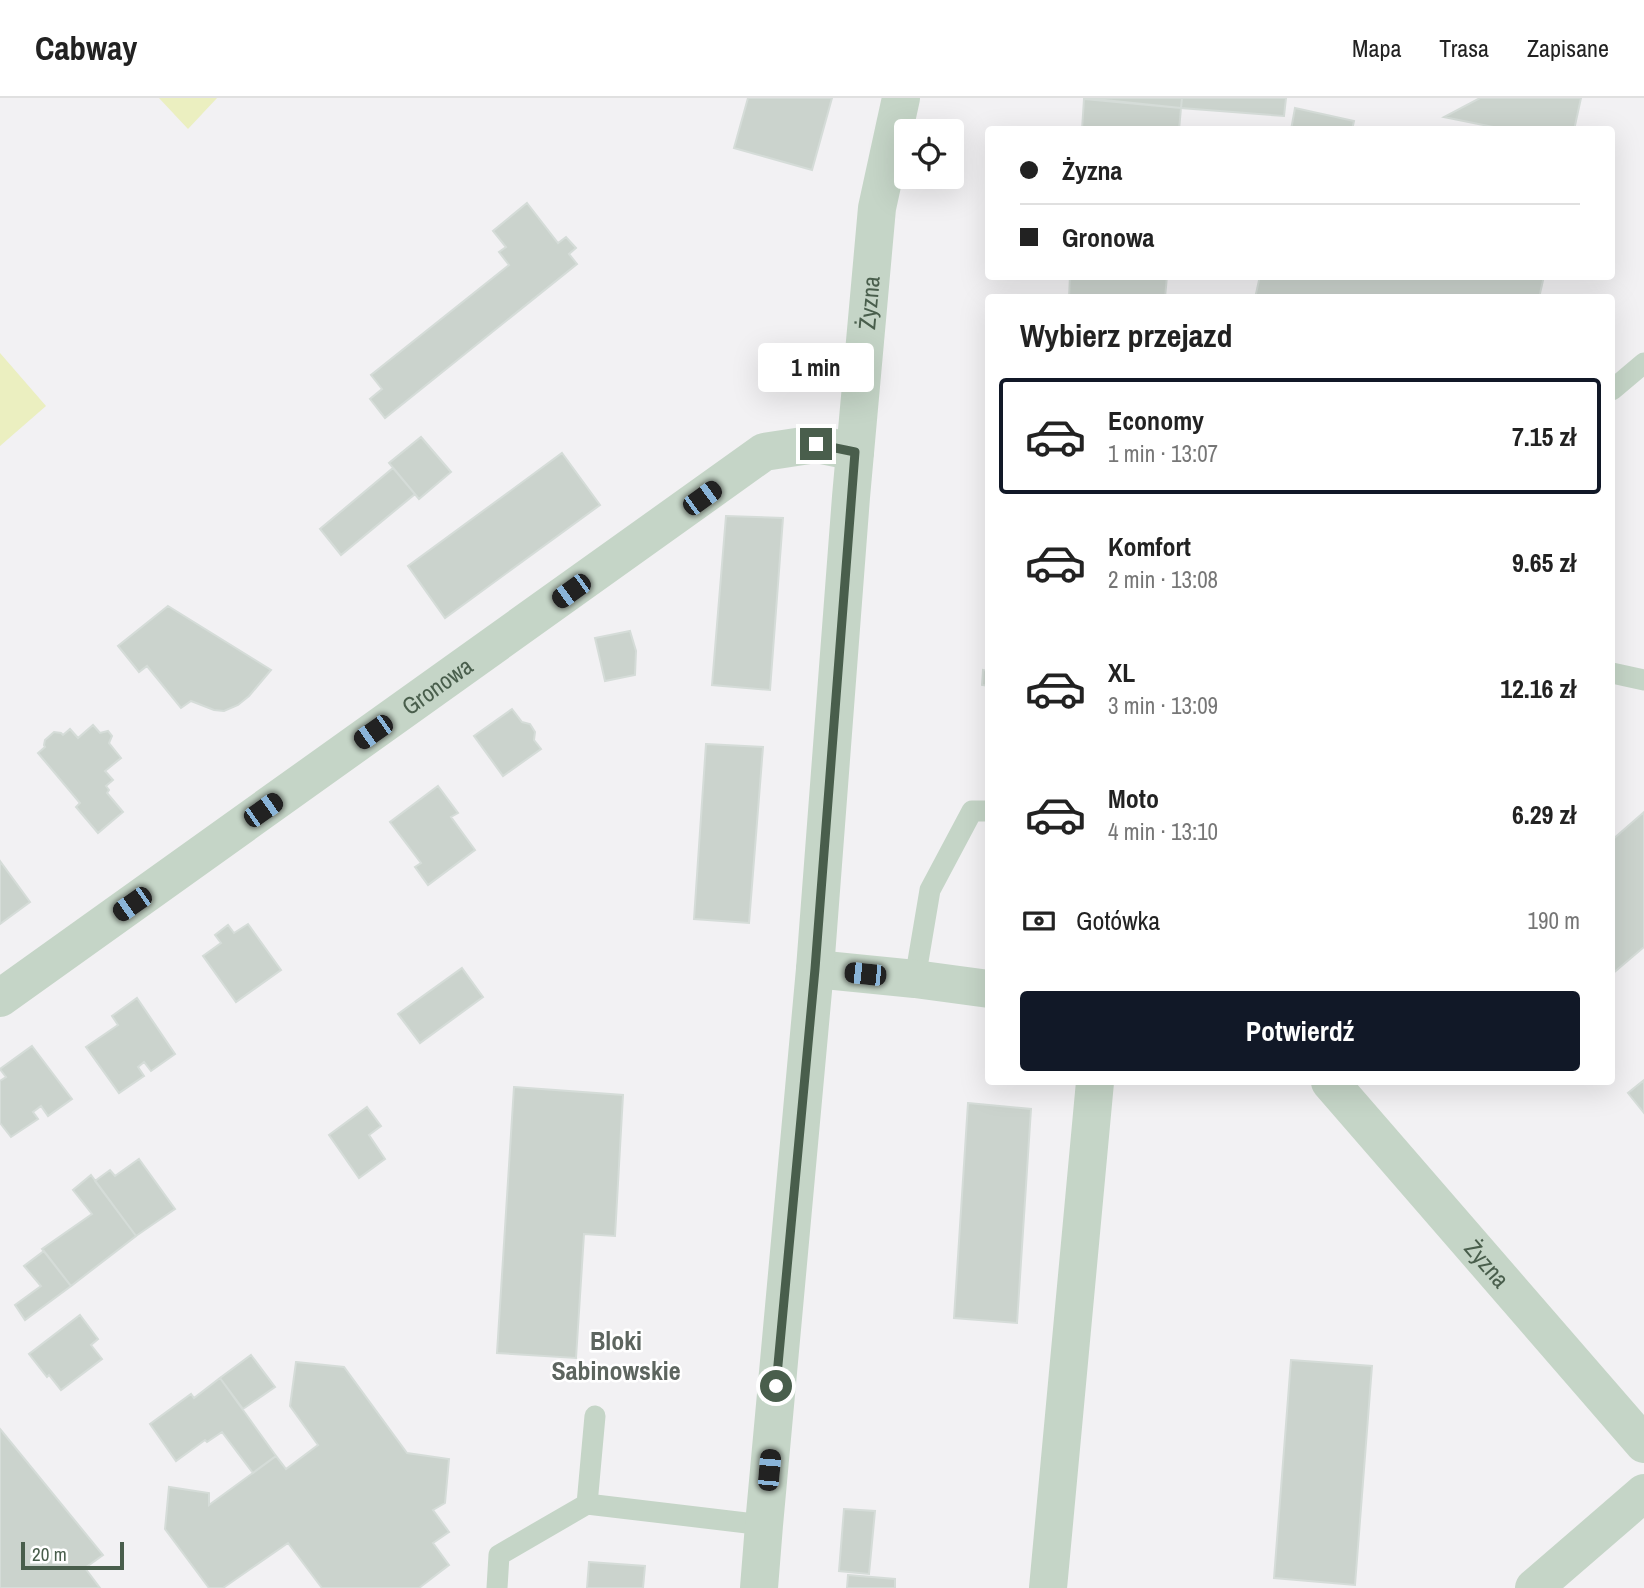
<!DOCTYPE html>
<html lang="pl">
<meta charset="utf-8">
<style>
:root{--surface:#fff;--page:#f6f6f6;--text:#222;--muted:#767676;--line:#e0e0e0;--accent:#111827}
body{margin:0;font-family:"Archivo Narrow",sans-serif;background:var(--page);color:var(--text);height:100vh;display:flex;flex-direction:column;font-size:26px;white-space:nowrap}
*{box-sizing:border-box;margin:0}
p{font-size:23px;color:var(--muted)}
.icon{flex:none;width:38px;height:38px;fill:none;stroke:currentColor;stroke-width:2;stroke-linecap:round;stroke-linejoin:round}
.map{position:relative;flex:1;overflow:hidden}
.drawer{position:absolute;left:985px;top:196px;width:630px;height:791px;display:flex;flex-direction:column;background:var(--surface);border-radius:7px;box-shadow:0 7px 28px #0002}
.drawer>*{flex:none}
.hud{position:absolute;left:985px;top:28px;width:630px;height:154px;border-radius:7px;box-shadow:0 7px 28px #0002;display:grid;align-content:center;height:154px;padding:0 35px;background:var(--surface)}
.buttons{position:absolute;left:894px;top:21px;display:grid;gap:14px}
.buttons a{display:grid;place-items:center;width:70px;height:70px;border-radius:7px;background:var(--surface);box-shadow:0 7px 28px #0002;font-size:35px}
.scale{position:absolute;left:21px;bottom:18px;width:103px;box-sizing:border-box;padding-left:7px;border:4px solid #495e4c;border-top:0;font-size:19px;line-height:24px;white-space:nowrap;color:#495e4c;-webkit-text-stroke:5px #fff;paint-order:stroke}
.end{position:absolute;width:32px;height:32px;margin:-16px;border:9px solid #495e4c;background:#fff;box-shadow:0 0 0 4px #fff}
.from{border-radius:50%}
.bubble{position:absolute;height:49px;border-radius:7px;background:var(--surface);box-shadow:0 7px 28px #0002;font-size:23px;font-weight:800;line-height:49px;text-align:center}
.car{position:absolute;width:21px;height:42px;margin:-21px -10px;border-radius:9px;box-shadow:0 0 5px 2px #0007;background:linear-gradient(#222 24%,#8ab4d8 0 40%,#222 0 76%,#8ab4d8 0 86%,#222 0)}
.hud b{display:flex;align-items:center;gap:24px;height:66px;font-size:26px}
.hud b+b{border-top:2px solid var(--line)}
.hud i{width:18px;height:18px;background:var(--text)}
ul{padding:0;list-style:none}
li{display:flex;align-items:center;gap:21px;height:116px;margin:0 14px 10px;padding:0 21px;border:4px solid transparent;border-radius:7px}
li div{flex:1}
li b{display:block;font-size:26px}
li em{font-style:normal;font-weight:800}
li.current{border-color:var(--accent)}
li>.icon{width:63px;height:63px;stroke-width:1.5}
h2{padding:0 35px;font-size:32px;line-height:84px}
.pay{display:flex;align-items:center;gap:18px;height:77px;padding:0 35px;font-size:26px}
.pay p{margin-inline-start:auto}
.action{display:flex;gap:14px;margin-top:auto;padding:14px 35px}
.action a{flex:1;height:80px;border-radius:7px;background:var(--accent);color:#fff;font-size:28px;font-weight:800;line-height:80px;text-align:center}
header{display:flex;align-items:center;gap:42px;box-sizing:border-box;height:98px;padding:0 35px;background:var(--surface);border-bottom:2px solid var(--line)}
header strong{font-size:33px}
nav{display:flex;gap:38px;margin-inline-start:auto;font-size:24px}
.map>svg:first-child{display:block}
.green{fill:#ebefc0}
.building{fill:#cbd3cd;stroke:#d5dcd8;stroke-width:2}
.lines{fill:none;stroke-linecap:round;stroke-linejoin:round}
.service{stroke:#c5d5c7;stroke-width:21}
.minor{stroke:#c5d5c7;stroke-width:38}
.tertiary{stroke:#c5d5c7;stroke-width:38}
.route{stroke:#495e4c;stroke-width:9}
.labels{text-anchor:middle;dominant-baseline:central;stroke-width:5;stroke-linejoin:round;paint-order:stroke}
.street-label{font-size:24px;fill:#495e4c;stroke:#fff}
.neighbourhood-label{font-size:26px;font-weight:bold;fill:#5d655f;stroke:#fff}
</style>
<header>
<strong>Cabway</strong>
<nav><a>Mapa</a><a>Trasa</a><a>Zapisane</a></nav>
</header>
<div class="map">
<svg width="1644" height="1490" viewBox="0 0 1644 1490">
<rect width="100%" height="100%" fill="#f2f1f3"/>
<path class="green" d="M159 0H217L188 31Z
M0 255 46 308 0 348Z"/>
<path class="building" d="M748 0H832L812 72 734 50Z
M1085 0H1182L1181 10Z
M1182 0H1286L1284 18 1181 10Z
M1480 0H1581L1574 32H1508L1444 19Z
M1084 1 1181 10 1179 32H1082Z
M1295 10 1354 23 1352 32H1291Z
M527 105 558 145 566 139 576 150 569 156 577 166 385 320 370 301 382 291 371 277 509 167 499 154 506 149 493 133Z
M1070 178H1167L1165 200H1069Z
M1260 178H1544L1539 200H1255Z
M421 339 451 374 419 401 389 365Z
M562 355 600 407 445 520 408 468Z
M393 370 415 396 341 457 320 431Z
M726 418 783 420 770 592 712 587Z
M168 508 271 572 249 598 238 607 224 613 214 612 191 603 181 610 147 568 139 574 118 548Z
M630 533 636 553 635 577 605 583 595 540Z
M983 572 989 573V588L982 587Z
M512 611 522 624 530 626 535 634 534 642 541 651 503 678 474 638Z
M93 627 100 635 108 633 112 638 109 645 121 660 105 673 113 682 106 688 109 692 107 695 123 714 98 735 76 709 80 705 38 655 45 649 44 647 45 642 54 634 61 635 63 637 70 631 78 640Z
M706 646 763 649 749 825 694 821Z
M438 688 458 715 451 719 475 752 428 787 415 769 421 765 390 724Z
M1644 714V849L1612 876V742Z
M0 763 30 804 0 826Z
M248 826 281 872 236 904 203 858 221 845 215 837 228 827 234 835Z
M462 870 483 899 420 945 398 916Z
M137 900 175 956 151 973 144 964 138 969 144 978 119 995 86 949 118 927 112 918Z
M32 948 72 1001 48 1018 41 1008 33 1014 38 1021 11 1039 0 1025V983L6 979 0 971Z
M1644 982V1015L1628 995Z
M514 989 623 997 615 1138 584 1136 576 1260 497 1255Z
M968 1005 1031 1011 1017 1225 954 1220Z
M367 1009 381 1028 369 1037 385 1061 359 1080 329 1037Z
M139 1061 175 1111 136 1138 95 1083 110 1072 115 1078Z
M91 1077 136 1138 71 1188 42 1151 92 1116 73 1092Z
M44 1153 71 1188 25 1222 15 1207 41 1188 24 1168Z
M80 1217 98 1241 91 1247 102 1261 61 1292 49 1277 47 1279 29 1256Z
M251 1257 275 1289 243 1311 220 1280Z
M1291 1262 1372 1268 1355 1487 1274 1480Z
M296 1264 344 1269 407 1355 449 1361 445 1405 433 1412 449 1434 433 1445 449 1467 419 1490H322L288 1445 223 1490H209L165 1431 169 1389 209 1395V1407L276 1358 286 1371 318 1347 290 1308Z
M220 1280 276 1358 253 1375 222 1334 207 1344 205 1342 176 1363 150 1326 191 1296 194 1300Z
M0 1331 103 1457 85 1470 100 1490H0Z
M844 1411 875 1413 869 1476 839 1473Z
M589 1464 645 1468 643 1490H587Z
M848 1477 895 1481V1490H847Z"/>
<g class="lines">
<path class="service" d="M1612 292 1644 265
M1612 575 1644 582
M915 881 930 792 972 713H989
M587 1406 595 1318
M497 1490 499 1457 587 1406 764 1427"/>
<g class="minor">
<path d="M815 871 915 881 989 891"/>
<path id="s1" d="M0 900 764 354 816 346 855 354"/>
<path id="s2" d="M1330 984 1644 1346"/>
<path d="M1048 1490 1095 984"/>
<path d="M1534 1490 1644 1395"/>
</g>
<path class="tertiary" id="s3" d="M759 1490 764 1427 815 871 851 399 877 110 901 0"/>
</g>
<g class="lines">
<path class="route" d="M776 1288 815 871 855 354 816 346"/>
</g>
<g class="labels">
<g class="street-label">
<text stroke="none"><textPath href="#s3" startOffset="1290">Żyzna</textPath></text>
<text stroke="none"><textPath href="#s1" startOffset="537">Gronowa</textPath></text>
<text stroke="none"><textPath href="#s2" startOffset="240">Żyzna</textPath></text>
</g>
<g class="neighbourhood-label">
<text x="616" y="1242">Bloki<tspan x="616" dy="30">Sabinowskie</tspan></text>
</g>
</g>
</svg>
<div class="buttons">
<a><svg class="icon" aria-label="locate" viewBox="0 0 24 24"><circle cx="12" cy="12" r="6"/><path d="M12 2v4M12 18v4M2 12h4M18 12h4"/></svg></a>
</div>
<div class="scale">20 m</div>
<i class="end from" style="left:776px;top:1288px"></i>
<i class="end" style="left:816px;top:346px"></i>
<div class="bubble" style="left:758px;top:245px;width:116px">1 min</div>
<i class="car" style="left:702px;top:400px;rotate:54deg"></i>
<i class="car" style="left:571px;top:493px;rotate:234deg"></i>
<i class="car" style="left:373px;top:634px;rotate:235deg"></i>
<i class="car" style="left:263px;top:712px;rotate:55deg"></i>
<i class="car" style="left:132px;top:806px;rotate:235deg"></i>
<i class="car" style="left:865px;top:876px;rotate:276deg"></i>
<i class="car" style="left:769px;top:1372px;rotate:5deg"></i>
<div class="hud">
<b><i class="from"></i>Żyzna</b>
<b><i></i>Gronowa</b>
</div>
<section class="drawer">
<h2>Wybierz przejazd</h2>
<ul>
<li class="current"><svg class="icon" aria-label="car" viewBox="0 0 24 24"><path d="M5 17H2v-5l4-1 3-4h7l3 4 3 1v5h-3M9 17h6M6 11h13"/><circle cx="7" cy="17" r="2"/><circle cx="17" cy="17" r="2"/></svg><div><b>Economy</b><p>1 min · 13:07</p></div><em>7.15 zł</em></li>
<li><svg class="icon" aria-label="car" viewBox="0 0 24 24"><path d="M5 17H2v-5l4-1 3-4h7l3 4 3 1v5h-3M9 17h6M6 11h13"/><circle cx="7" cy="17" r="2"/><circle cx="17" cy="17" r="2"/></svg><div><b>Komfort</b><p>2 min · 13:08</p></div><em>9.65 zł</em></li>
<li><svg class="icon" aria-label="car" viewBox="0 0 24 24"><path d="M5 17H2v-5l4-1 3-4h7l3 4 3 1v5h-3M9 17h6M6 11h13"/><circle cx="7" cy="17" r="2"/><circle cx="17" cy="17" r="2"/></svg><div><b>XL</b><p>3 min · 13:09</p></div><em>12.16 zł</em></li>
<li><svg class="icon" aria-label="car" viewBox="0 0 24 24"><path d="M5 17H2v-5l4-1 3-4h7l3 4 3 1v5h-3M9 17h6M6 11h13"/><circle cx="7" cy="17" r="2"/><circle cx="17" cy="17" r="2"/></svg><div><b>Moto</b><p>4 min · 13:10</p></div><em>6.29 zł</em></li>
</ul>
<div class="pay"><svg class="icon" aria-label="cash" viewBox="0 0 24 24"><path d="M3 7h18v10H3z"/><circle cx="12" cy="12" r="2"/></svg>Gotówka<p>190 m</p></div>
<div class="action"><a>Potwierdź</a></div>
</section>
</div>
